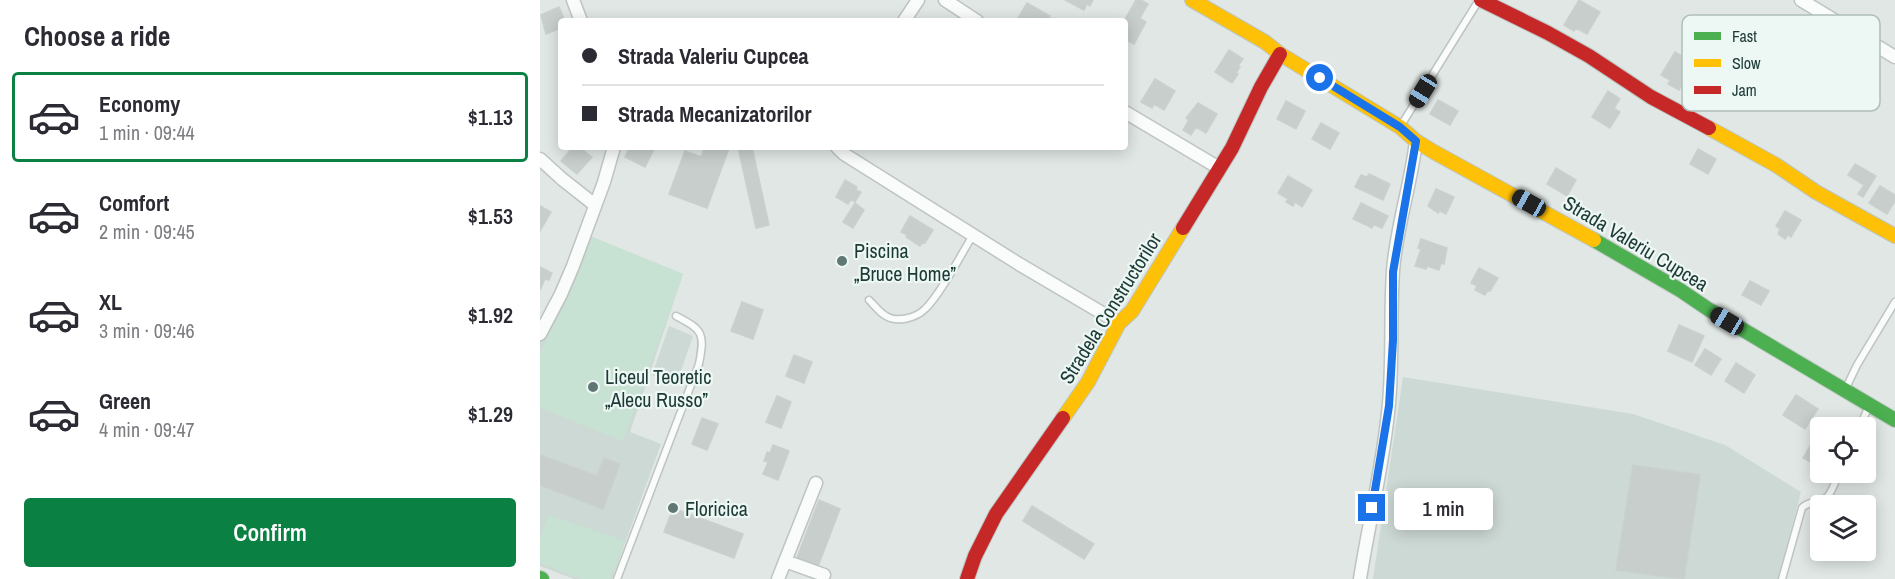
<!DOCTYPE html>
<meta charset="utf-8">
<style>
:root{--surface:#fff;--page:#f2f2f3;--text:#2b2b33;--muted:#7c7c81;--line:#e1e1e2;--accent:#0b8043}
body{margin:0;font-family:"Archivo Narrow",sans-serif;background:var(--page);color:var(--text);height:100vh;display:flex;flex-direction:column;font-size:22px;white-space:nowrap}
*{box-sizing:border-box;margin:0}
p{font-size:20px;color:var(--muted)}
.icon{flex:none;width:33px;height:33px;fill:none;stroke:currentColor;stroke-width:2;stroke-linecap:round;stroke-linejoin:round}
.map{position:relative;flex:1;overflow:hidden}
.panel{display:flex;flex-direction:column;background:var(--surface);width:540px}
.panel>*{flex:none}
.top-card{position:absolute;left:18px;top:18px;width:570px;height:132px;border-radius:6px;box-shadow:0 3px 15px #0003;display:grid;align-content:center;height:132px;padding:0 24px;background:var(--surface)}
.controls{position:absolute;left:1270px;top:417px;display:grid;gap:12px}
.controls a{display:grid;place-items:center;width:66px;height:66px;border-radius:6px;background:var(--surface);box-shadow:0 3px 15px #0003;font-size:30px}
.end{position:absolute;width:27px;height:27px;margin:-14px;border:8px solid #1a73e8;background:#fff;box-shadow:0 0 0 3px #fff}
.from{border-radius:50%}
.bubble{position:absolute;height:42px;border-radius:6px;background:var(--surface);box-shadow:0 3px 15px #0003;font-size:20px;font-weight:600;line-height:42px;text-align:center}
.car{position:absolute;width:18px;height:36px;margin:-18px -9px;border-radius:8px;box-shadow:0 0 4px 2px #0007;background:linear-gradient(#222 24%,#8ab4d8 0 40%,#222 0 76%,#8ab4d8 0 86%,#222 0)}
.top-card b{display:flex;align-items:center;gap:21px;height:57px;font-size:22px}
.top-card b+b{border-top:2px solid var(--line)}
.top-card i{width:15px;height:15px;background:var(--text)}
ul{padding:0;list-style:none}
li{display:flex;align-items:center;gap:18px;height:90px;margin:0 12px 9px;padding:0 12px;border:3px solid transparent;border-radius:6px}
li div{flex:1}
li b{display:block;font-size:22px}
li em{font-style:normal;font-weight:600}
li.on{border-color:var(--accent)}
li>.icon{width:54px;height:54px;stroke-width:1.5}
h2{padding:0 24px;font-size:27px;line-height:72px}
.cta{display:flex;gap:12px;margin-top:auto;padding:12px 24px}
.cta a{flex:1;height:69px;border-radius:6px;background:var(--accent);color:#fff;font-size:24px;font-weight:600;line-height:69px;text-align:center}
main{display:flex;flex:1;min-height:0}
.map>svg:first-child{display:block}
.built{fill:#cdd9d5}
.green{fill:#c7e2d2}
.building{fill:#c7cecc;stroke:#c9d0cd;stroke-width:1.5}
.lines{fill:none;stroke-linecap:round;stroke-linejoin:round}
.lane-casing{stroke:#bdc4c1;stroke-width:9}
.street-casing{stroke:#bdc4c1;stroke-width:15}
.fast-casing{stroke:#bcc5c2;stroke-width:16}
.slow-casing{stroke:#bcc5c2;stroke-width:16}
.jam-casing{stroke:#bcc5c2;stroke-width:16}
.lane{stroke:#fafbfb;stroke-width:6}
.street{stroke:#fafbfb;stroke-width:12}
.fast{stroke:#4caf50;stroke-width:14}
.slow{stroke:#ffc107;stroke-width:14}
.jam{stroke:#c62828;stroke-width:14}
.route{stroke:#1a73e8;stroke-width:8}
.poi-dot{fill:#617773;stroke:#edf7f3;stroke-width:2}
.labels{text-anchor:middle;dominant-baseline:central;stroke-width:4.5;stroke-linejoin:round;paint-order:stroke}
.street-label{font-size:20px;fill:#1d3a36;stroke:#edf7f3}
.poi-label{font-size:20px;fill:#1d3a36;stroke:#edf7f3;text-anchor:start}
.key{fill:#edf7f3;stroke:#afbeba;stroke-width:1.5}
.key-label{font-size:16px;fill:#1d3a36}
</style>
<main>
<section class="panel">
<h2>Choose a ride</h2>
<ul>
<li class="on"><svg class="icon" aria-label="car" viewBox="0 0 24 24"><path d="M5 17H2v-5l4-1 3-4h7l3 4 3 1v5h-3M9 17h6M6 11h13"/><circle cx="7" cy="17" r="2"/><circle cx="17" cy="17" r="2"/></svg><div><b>Economy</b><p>1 min · 09:44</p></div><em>$1.13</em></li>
<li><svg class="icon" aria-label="car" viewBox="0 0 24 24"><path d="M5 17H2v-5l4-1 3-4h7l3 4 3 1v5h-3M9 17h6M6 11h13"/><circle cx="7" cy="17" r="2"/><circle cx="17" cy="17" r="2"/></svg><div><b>Comfort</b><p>2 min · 09:45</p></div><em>$1.53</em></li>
<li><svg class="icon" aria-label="car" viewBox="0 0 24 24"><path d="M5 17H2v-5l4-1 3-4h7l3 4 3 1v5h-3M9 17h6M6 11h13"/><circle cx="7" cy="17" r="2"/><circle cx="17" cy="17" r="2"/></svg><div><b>XL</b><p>3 min · 09:46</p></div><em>$1.92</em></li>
<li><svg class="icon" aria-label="car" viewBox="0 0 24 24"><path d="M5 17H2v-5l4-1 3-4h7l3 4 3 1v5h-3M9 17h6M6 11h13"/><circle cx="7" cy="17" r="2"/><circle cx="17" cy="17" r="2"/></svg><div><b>Green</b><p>4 min · 09:47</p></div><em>$1.29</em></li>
</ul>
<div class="cta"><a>Confirm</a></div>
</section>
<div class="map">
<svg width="1355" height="579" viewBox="0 0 1355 579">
<rect width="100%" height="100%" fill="#e0e7e4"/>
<path class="built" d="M52 237 143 274 90 432 121 444 72 579H34L0 566V342L26 292 46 240Z
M129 326 153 336 136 385 112 375Z
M863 377 1093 414 1185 445 1261 492 1238 579H833Z"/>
<path class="green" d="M52 237 143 274 83 441 0 408V353L32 290Z
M9 515 85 541 70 579H41L0 563V538Z"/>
<path class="building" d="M525 0H553L550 6 547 4 544 10Z
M596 0H601L608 4 600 18 606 22 594 44 586 40 588 37 585 35 584 21Z
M1039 0 1060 12 1047 34 1036 28 1034 31 1024 25Z
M487 3 510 16 507 21H482L478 18Z
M19 7 25 21H21V28L6 34 1 15Z
M689 50 703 59 698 66 700 67 696 73 698 74 692 83 675 72Z
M1135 52 1149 60 1146 65 1151 68 1146 76 1150 78 1147 83 1144 81 1139 90 1128 84 1130 80 1121 75Z
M615 79 635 91 624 110 614 104 612 108 601 102Z
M1068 91 1080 99 1074 108 1080 112 1070 128 1052 117Z
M898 100 918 111 910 125 890 114Z
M746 101 765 111 756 129 737 119Z
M658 103 677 114 666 133 656 127 651 135 643 130 649 120 646 118Z
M781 123 799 133 790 149 772 139Z
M33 147H39L52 157 37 174 21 161Z
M90 147H110L114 149 105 167 85 157Z
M165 147H186L185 150 188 151 167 208 129 194 145 151 161 157Z
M198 147H212L229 225 216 228Z
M1158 149 1176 159 1168 174 1150 164Z
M1315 164 1336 176 1323 197 1318 194 1324 185 1308 175Z
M1016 168 1036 180 1027 196 1007 184Z
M829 174 850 184 843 200 815 187 821 175 827 177Z
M748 176 772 190 762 207 755 202 753 206 746 202 748 199 738 193Z
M305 180 317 187 316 190 321 192 315 202 311 199 308 204 296 197Z
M1340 186 1355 195V201L1347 214 1329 203Z
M896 189 914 197 906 214 900 211 898 213 888 206Z
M315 203 324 210 313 228 303 222Z
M821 203 848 216 842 228 833 224 832 228 813 219Z
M0 206 11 212 0 231Z
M1245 211 1261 220 1251 237 1248 235 1245 239 1238 234 1240 229 1236 226Z
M370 216 393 230 385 243 383 242 380 246 366 237 367 235 361 232Z
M881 239 907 248 904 264 901 263 899 270 887 266 886 269 875 266 881 249 878 248Z
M0 267 12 273 9 280 5 279 0 290Z
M939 268 958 278 950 291 948 290 945 295 935 290 937 286 931 283Z
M1210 281 1229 291 1221 305 1202 295Z
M202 302 223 310 213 339 191 331Z
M1139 325 1164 336 1152 362 1128 351Z
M1165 349 1181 359 1171 375 1155 365Z
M254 355 272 362 264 383 246 376Z
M1196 363 1215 375 1204 393 1185 381Z
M1256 395 1278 409 1265 429 1243 415Z
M237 396 251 402 241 428 226 422Z
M162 418 178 424 167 450 152 444Z
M1273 441 1281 445 1280 467 1263 458Z
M233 445 249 451 238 480 223 474 228 462 224 461 227 452 230 453Z
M0 455 57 476 64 458 80 464 63 509 0 485Z
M1093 465 1160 475 1144 579 1076 570Z
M279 500 300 509 277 569 256 560Z
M492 506 554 544 544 559 483 521Z
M133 508 203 534 194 558 124 532Z"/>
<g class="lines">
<g class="lane-casing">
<path id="lane" d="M860 127 939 0
M329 300C334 305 340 313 346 316 357 323 376 318 385 309 400 295 421 255 433 235
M1305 390 1317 365 1355 302
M1319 428 1329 406
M77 579 159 364C165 333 163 330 136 316
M1242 579 1262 508C1269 500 1281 504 1288 496 1293 490 1296 480 1299 472"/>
</g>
<g class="street-casing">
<path id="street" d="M33 0 41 21
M405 0 437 21
M1261 0 1355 57
M364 21 378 0
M585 112 679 168
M297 147 304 154 479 264 579 323
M0 159 22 179 55 205
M0 334 21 294 33 266 64 182 74 147
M245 561 284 575
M238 579 276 483
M820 579C829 521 844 462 849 403 853 359 850 315 853 271 856 228 871 185 876 141"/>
</g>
<g class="fast-casing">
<path id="fast" d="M1054 240 1140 290 1168 309 1355 420
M0 578 2 579"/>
</g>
<g class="slow-casing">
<path id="slow" d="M652 0 725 42 740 54 860 127 876 141 894 152 1054 240
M1169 128 1236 165 1276 192 1355 236
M523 418 548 382 579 323 592 311 643 228"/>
</g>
<g class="jam-casing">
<path id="jam" d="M941 0 1008 33 1049 56 1111 97 1169 128
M643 228 692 148 721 87 740 54
M427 579 435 556 456 514 523 418"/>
</g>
<use href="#lane" class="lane"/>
<use href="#street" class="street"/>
<use href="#fast" class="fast"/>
<use href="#slow" class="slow"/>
<use href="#jam" class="jam"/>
</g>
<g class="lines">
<path class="route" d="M780 78 860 127 876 141 853 272V340L849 406 832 508"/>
</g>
<g class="poi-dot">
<circle cx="302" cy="261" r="6"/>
<circle cx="53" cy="387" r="6"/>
<circle cx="133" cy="508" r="6"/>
</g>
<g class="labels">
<g class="street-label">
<text transform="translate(1096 243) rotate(31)">Strada Valeriu Cupcea</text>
<text transform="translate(570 308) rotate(-58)">Stradela Constructorilor</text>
</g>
<g class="poi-label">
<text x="314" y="250">Piscina<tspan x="314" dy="23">„Bruce Home”</tspan></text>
<text x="65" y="376">Liceul Teoretic<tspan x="65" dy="23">„Alecu Russo”</tspan></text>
<text x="145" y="508">Floricica</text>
</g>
</g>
<rect x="1142" y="15" width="198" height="96" rx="9" class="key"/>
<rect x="1154" y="32" width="27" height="8" fill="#4caf50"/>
<rect x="1154" y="59" width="27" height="8" fill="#ffc107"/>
<rect x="1154" y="86" width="27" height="8" fill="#c62828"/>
<g class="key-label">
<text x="1192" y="42">Fast</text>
<text x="1192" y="69">Slow</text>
<text x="1192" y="96">Jam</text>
</g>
</svg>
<div class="controls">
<a><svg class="icon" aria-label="locate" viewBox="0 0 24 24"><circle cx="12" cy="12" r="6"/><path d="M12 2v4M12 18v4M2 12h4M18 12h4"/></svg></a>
<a><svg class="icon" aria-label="layers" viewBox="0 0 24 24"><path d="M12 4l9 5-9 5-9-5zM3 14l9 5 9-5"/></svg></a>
</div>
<i class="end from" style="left:780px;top:78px"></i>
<i class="end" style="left:832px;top:508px"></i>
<div class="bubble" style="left:854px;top:488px;width:99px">1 min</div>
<i class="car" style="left:883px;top:91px;rotate:212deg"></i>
<i class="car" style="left:989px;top:203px;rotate:299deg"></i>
<i class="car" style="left:1187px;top:321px;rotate:301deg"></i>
<div class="top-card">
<b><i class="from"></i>Strada Valeriu Cupcea</b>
<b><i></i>Strada Mecanizatorilor</b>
</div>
</div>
</main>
